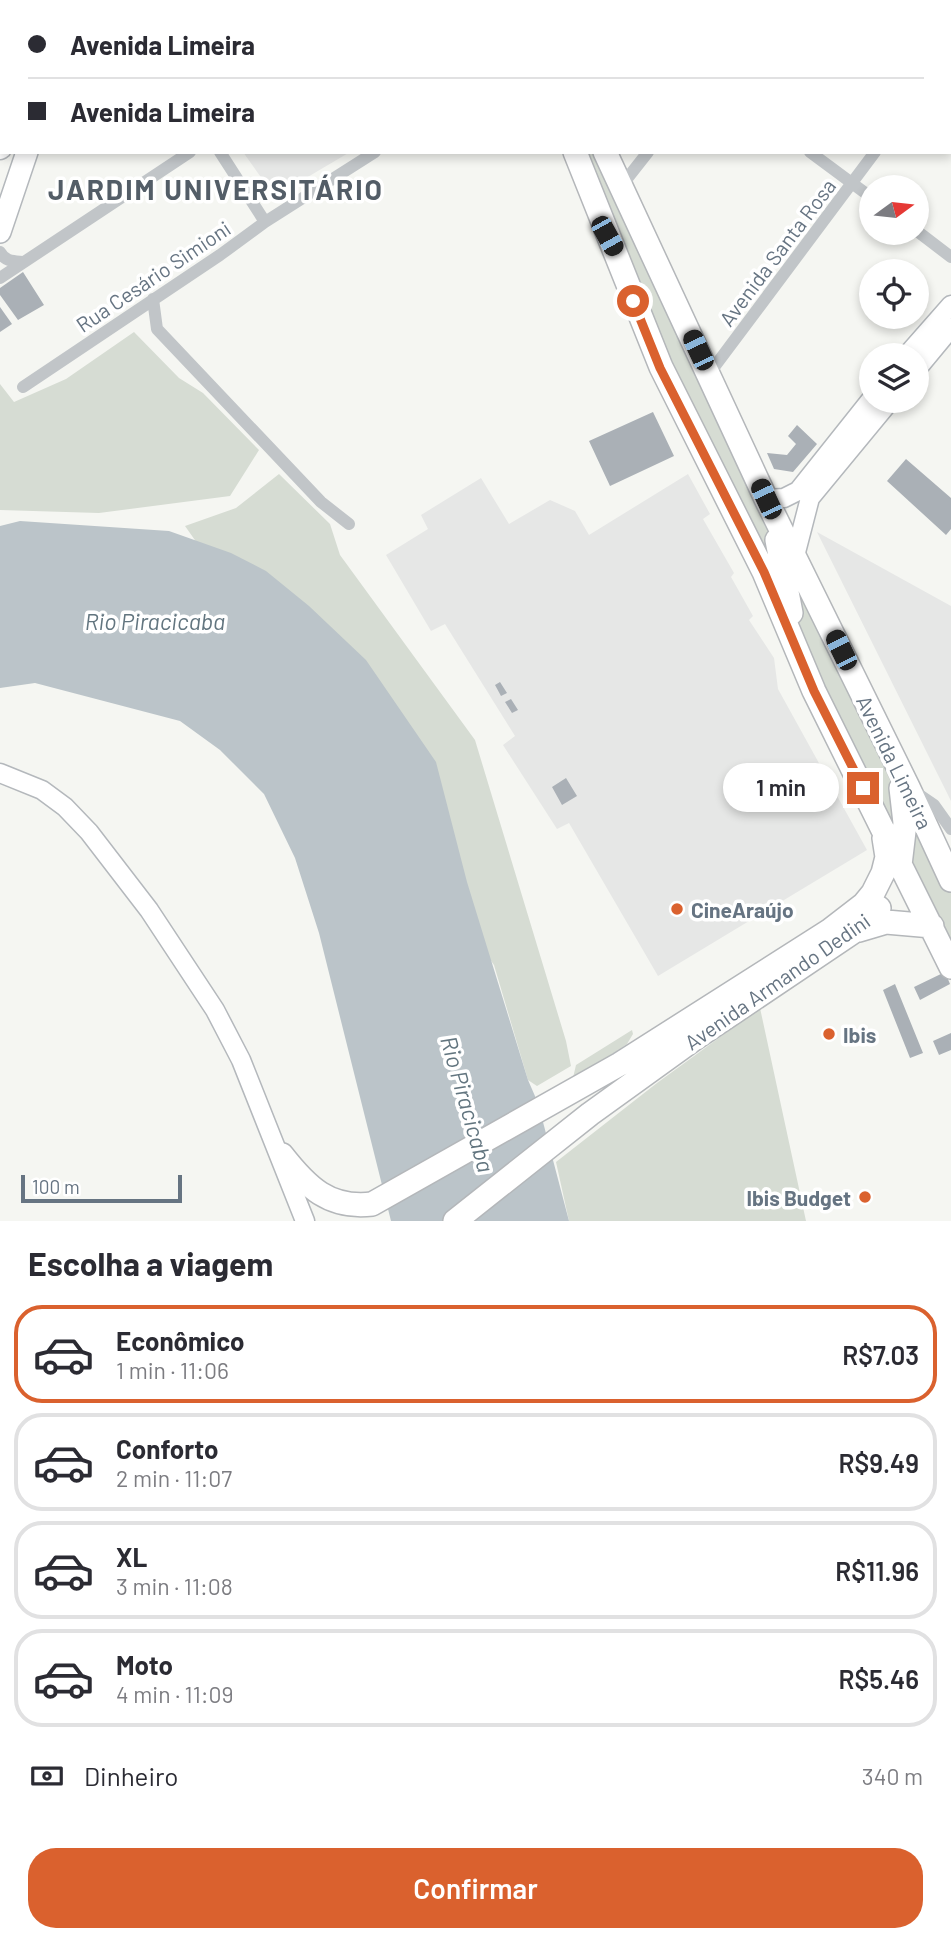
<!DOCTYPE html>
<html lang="pt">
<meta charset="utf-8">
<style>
:root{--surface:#fff;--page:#f7f7f7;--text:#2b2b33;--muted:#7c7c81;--line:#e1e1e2;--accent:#da612e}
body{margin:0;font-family:Barlow,sans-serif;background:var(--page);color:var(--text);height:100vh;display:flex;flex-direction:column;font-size:26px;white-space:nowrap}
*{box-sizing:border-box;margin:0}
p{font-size:23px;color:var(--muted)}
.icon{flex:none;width:38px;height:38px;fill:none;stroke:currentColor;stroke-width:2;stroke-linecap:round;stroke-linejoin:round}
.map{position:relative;height:1221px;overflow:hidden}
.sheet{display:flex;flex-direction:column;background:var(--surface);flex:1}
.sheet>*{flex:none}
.banner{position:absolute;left:0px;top:0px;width:952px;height:154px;box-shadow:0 4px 10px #0003;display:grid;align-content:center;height:154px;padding:0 28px;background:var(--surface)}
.needle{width:46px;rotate:75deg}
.fabs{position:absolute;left:859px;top:175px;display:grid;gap:14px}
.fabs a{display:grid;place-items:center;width:70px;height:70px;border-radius:50%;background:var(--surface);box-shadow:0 4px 10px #0003;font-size:35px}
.scale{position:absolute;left:21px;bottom:18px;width:161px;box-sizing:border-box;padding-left:7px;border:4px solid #667482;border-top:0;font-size:19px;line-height:24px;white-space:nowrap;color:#667482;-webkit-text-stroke:5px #fff;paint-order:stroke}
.end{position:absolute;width:32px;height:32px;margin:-16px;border:9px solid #da612e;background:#fff;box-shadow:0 0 0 4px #fff}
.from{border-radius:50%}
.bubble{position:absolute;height:49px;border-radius:24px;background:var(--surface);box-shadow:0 4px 10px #0003;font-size:23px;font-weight:600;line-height:49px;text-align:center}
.car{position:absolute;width:21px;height:42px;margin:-21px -10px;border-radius:9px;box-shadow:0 0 5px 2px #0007;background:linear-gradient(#222 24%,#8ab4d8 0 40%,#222 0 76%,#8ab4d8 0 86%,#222 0)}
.banner b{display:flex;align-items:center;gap:24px;height:66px;font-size:26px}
.banner b+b{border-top:2px solid var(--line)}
.banner i{width:18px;height:18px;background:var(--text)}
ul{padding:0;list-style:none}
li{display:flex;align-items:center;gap:21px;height:98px;margin:0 14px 10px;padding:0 14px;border:4px solid var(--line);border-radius:28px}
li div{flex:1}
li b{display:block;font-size:26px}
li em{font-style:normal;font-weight:600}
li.selected{border-color:var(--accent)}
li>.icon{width:63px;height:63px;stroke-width:1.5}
h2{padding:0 28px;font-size:32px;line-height:84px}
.pay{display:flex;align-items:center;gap:18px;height:77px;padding:0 28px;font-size:26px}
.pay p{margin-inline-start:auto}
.button{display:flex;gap:14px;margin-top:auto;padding:14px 28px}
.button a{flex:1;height:80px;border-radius:28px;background:var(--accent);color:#fff;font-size:28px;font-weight:600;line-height:80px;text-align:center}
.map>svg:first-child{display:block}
.built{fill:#e6e7e6}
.green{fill:#d6dcd3}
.water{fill:#bbc4c9}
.building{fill:#aab0b6}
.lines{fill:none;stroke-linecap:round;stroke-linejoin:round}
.secondary-casing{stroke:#b4b8bc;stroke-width:21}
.primary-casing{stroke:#b4b8bc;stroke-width:24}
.highway-casing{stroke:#b4b7ba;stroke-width:26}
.street{stroke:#c1c5c8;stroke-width:12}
.secondary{stroke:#fff;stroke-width:18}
.primary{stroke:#fff;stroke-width:21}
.highway{stroke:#fff;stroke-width:23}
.route{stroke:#da612e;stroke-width:9}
.poi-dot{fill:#da612e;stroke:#fff;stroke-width:2.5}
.labels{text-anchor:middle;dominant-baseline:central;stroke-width:7;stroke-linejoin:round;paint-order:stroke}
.street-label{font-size:21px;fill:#667482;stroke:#fff}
.poi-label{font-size:21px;font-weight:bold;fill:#667482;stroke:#fff;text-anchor:start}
.water-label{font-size:23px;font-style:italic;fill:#62757f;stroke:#fff}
.district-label{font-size:28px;font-weight:bold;letter-spacing:2px;fill:#535d67;stroke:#fff}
</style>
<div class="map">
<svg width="951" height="1221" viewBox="0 0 951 1221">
<rect width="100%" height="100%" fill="#f5f6f2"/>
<path class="built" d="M189 0H456L457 2H187Z
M243 152H350L279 194 270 190Z
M688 474 710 514 703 519 734 573 731 577 753 616 749 620 774 658 778 689 867 850 658 976 569 823 557 829 503 745 515 736 445 624 431 631 386 555 428 529 421 515 481 478 509 524 550 500 575 511 589 535Z
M817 532 951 606V801Z"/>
<path class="green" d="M575 152H605L951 880V967Z
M134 332 179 378 203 393 259 450 230 496 99 513 0 510V384L14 402 66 379Z
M279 474 330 524 340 555 475 740 566 1041 571 1066 537 1086 528 1080 494 965 185 526 236 508Z
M760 1008 806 1221H569L556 1162 657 1083Z
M632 1030 633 1034 627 1044 572 1082 576 1065Z"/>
<path class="water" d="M20 521 169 531 231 553 266 571 309 606 366 660 436 762 467 882 528 1080 538 1103 569 1221H391L319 933 295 858 264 794 220 750 180 721 35 683 0 688V526Z"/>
<path class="building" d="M23 272 44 305 18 320 0 295V288Z
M0 307 12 324 0 332Z
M653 412 674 456 610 486 589 441Z
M797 425 817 444 793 472 774 469 767 453 787 455 796 444 788 436Z
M906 459 951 498V529L946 535 887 481Z
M500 682 507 693 501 696 495 685Z
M511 699 518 710 512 713 505 702Z
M566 778 577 796 562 805 552 787Z
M945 972 950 984 920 1000 914 987Z
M895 984 923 1053 910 1058 883 990Z
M951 1033V1050L939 1055 933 1041Z"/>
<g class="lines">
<g class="secondary-casing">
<path id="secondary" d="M0 150 2 149
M907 355 951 305
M917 369 951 328
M766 499 784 498 798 491 872 398
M795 556 810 498 890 401
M0 773 42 790 65 807 89 832 149 910 215 1010 241 1060 305 1221"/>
</g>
<g class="primary-casing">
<path id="primary" d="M92 2 93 0
M157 2 159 0
M0 117 2 116
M0 232 27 152"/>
</g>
<g class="highway-casing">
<path id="highway" d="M484 0 486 2
M524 0V2
M575 152 661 367 764 572 814 691 951 967
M605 152 766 499 908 787 951 880
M777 540 791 613
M900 865 905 823 901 788
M859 930 886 922 932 926
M282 1155C307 1187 329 1209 372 1204L620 1064 829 931 864 904 873 893 883 873 887 857 884 838
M455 1221 590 1114 694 1039 853 932 879 908"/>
</g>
<path class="street" d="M466 0 469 2
M612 0 614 2
M911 0 913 2
M47 2V0
M178 2 180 0
M763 2 765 0
M950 29H951
M950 50 951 49
M0 55H2
M220 152 265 222
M810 152 872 198
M622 185 648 152
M917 231 951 257
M0 252C5 262 15 261 24 262
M0 278 190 152
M153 299 157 329 321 502 349 524
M709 374 875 152
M23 387 220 255 265 222 375 152
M915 792 934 805 951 829"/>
<use href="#secondary" class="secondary"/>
<use href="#primary" class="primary"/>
<use href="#highway" class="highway"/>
</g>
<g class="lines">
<path class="route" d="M633 301 660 368 764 572 814 691 863 788"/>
</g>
<g class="poi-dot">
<circle cx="677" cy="909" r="7"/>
<circle cx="829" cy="1034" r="7"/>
<circle cx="865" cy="1197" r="7"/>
</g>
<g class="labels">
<g class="street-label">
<text transform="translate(777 252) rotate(-53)">Avenida Santa Rosa</text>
<text transform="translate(153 276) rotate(-34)">Rua Cesário Simioni</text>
<text transform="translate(895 762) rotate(64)">Avenida Limeira</text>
<text transform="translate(777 981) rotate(-35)">Avenida Armando Dedini</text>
</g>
<g class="poi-label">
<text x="691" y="909">CineAraújo</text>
<text x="843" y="1034">Ibis</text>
<text x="851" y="1197" text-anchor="end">Ibis Budget</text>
</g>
<g class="water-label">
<text x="155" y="621">Rio Piracicaba</text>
<text transform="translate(468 1104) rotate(74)">Rio Piracicaba</text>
</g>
<g class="district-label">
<text x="216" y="189">JARDIM UNIVERSITÁRIO</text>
</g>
</g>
</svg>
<div class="fabs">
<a><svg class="needle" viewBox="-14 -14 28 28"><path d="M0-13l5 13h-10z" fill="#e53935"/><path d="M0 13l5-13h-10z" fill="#7c7c81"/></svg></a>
<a><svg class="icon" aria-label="locate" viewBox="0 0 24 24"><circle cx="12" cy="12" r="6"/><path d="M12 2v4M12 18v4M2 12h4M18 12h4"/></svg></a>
<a><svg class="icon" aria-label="layers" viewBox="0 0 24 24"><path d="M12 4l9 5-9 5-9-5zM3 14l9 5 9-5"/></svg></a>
</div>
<div class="scale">100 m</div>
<i class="end from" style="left:633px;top:301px"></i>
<i class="end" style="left:863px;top:788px"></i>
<div class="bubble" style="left:723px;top:763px;width:116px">1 min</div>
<i class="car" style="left:607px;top:236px;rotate:151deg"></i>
<i class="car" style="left:698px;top:350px;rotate:335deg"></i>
<i class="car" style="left:766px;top:499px;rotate:335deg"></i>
<i class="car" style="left:841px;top:650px;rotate:334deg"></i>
<div class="banner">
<b><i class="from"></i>Avenida Limeira</b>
<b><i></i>Avenida Limeira</b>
</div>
</div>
<section class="sheet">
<h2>Escolha a viagem</h2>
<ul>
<li class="selected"><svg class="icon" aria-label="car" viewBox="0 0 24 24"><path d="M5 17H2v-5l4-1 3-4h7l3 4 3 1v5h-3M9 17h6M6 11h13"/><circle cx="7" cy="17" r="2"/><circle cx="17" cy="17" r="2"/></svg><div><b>Econômico</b><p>1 min · 11:06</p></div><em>R$7.03</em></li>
<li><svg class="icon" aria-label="car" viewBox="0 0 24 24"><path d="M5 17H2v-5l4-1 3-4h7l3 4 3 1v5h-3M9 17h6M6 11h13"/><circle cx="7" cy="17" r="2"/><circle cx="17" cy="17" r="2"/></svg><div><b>Conforto</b><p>2 min · 11:07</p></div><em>R$9.49</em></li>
<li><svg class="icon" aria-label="car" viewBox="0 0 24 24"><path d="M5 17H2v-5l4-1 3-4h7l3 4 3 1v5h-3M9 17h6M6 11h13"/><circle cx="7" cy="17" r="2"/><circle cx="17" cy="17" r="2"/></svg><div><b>XL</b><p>3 min · 11:08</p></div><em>R$11.96</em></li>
<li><svg class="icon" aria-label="car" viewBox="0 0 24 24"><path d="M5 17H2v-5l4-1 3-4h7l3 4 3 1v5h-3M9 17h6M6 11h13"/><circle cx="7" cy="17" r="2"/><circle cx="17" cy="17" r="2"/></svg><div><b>Moto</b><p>4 min · 11:09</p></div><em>R$5.46</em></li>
</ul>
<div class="pay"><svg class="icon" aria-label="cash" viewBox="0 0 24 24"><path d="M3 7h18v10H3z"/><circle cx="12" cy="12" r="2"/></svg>Dinheiro<p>340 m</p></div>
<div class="button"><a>Confirmar</a></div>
</section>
